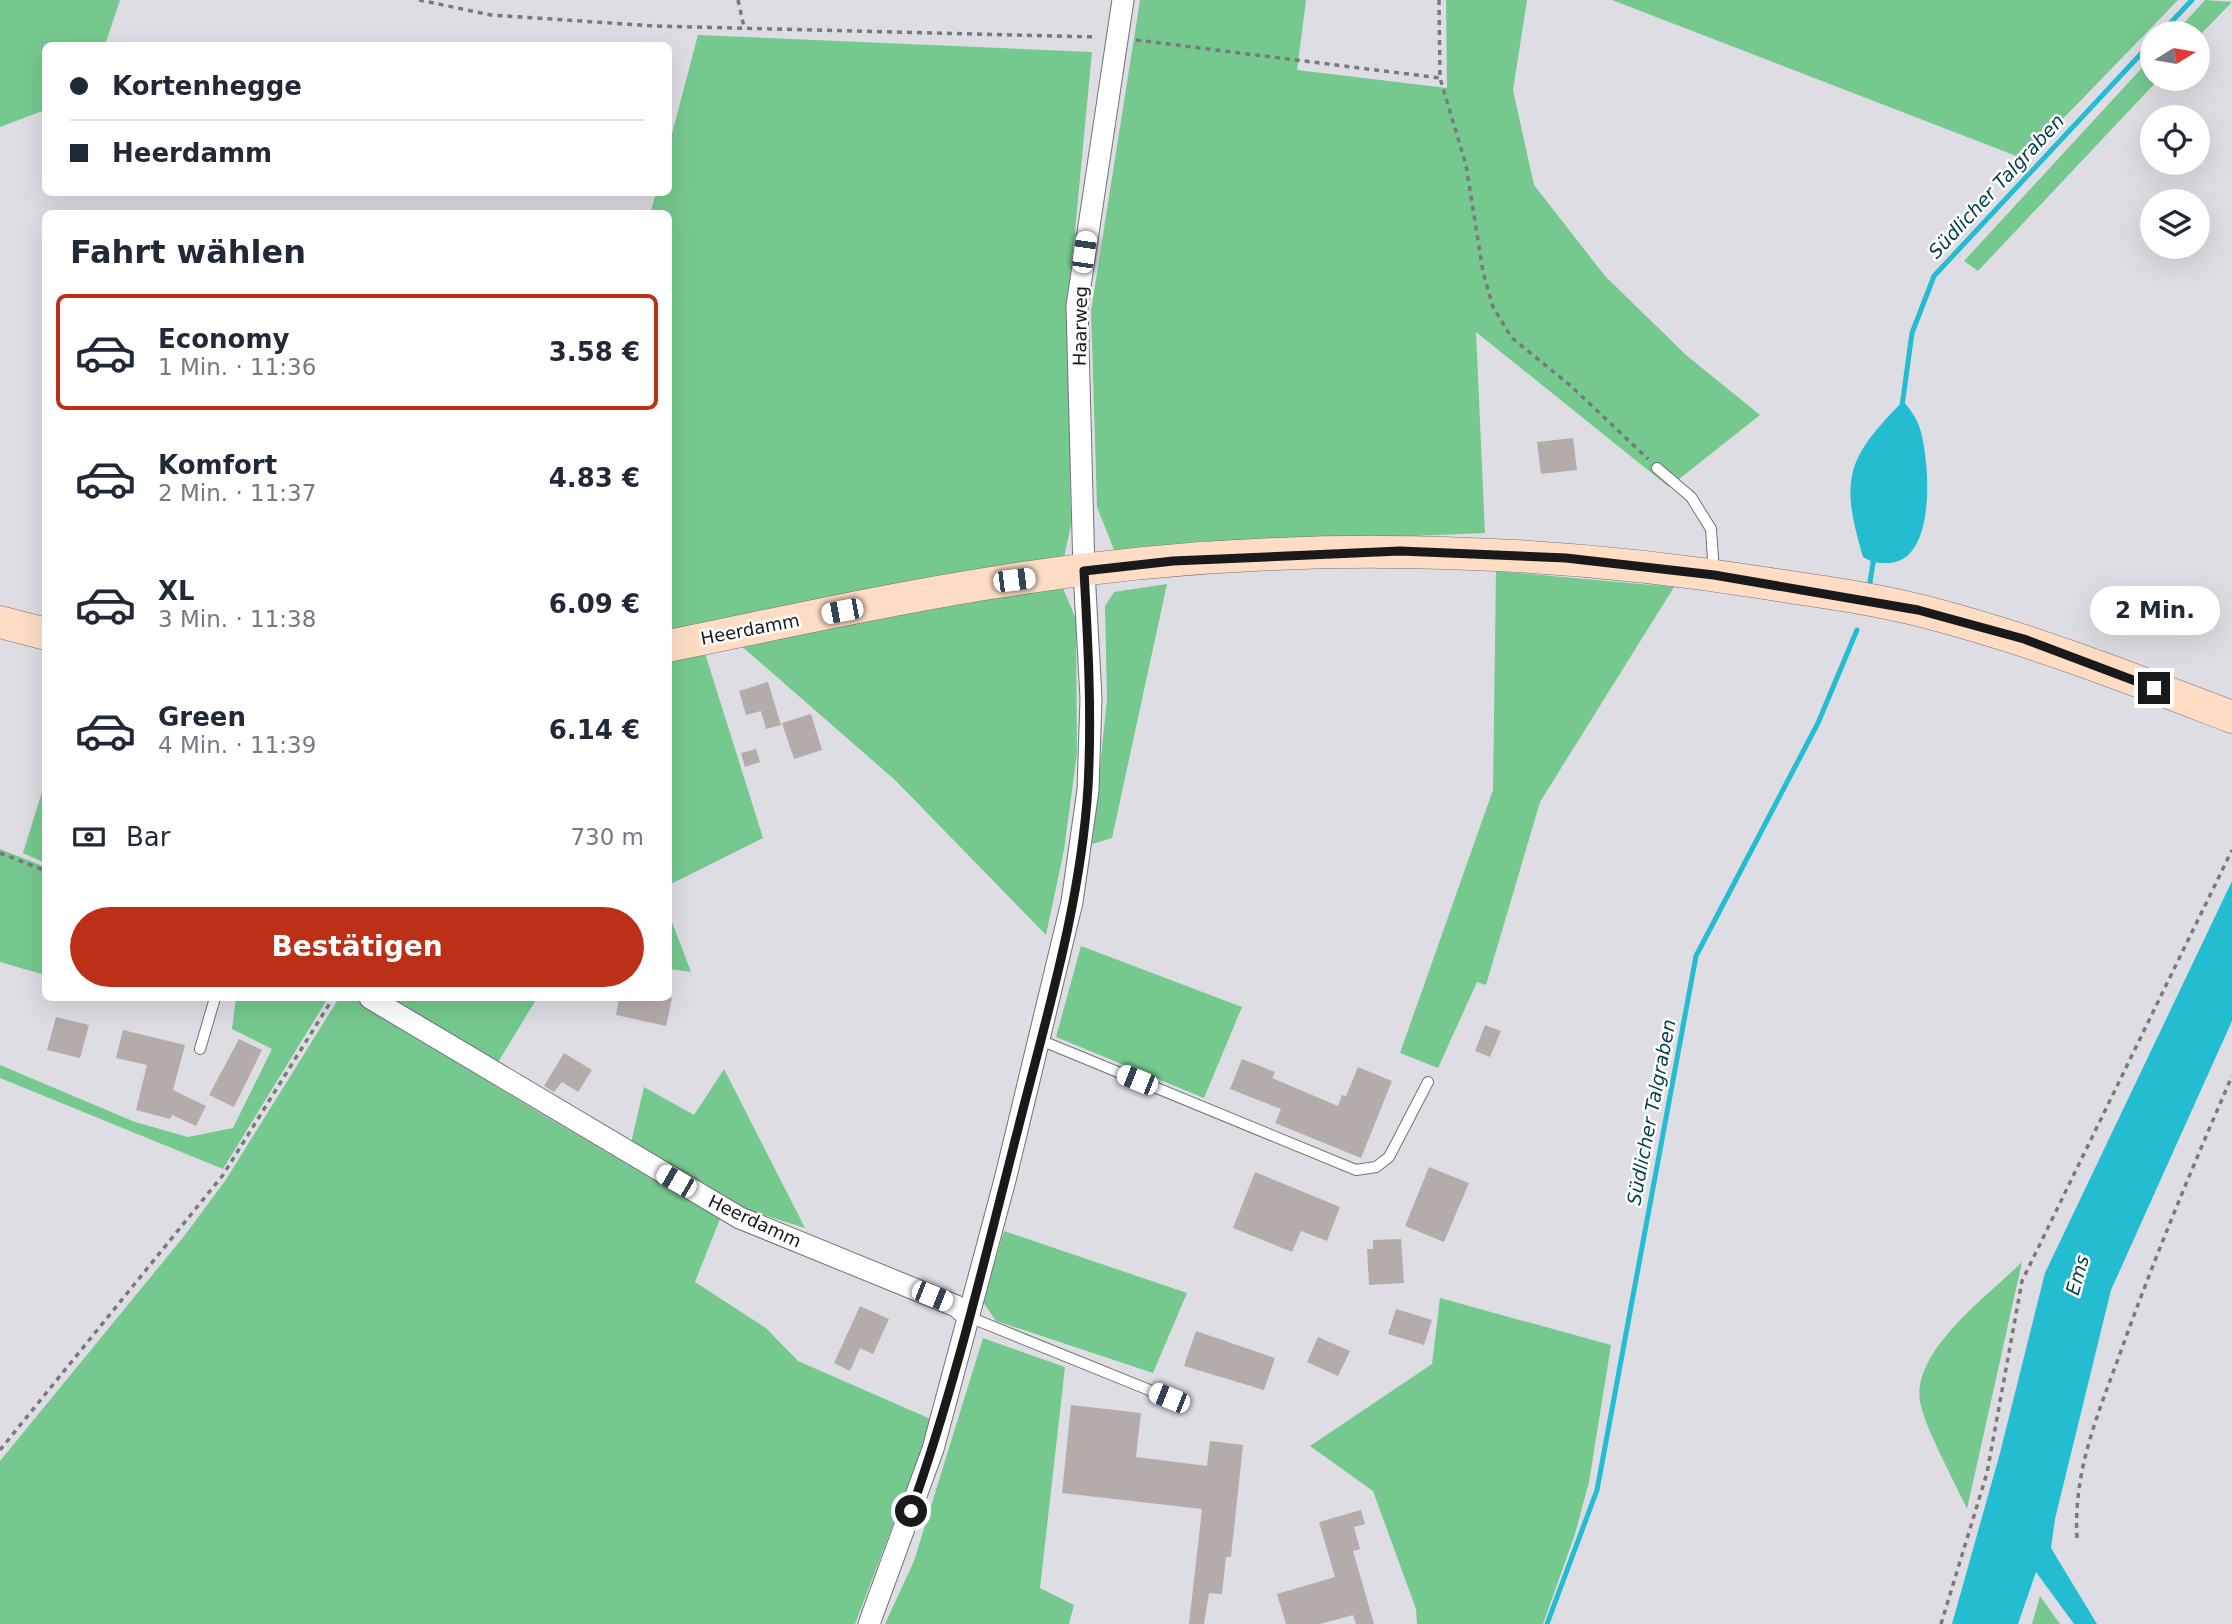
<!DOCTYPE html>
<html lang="de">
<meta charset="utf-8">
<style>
:root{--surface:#fff;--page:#f2f2f3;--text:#1f2937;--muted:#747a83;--line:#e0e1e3;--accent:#bb3016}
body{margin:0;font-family:"DejaVu Sans",sans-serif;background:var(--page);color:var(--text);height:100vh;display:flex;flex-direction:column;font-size:26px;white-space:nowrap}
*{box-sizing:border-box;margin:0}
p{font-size:23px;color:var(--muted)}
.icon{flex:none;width:38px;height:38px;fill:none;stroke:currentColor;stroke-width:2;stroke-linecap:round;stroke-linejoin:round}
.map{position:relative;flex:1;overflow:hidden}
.drawer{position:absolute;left:42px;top:210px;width:630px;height:791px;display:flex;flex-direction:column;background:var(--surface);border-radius:10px;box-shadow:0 7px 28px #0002}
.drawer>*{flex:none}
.hud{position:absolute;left:42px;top:42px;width:630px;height:154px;border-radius:10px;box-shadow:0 7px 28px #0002;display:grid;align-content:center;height:154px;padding:0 28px;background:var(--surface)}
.needle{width:46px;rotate:79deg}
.fabs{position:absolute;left:2140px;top:21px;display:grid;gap:14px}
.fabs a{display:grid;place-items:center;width:70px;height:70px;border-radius:50%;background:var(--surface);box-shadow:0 7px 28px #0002;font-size:35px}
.end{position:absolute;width:32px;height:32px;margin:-16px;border:9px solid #19191b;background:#fff;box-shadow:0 0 0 4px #fff}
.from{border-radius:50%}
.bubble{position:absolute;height:49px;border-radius:24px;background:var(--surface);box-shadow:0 7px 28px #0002;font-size:23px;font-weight:600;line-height:49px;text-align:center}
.car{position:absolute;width:21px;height:42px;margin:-21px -10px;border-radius:9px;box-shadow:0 0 5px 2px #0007;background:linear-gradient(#fff 24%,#345 0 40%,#fff 0 76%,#345 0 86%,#fff 0)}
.hud b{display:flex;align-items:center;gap:24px;height:66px;font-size:26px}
.hud b+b{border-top:2px solid var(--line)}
.hud i{width:18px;height:18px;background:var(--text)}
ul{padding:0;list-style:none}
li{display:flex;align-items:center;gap:21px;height:116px;margin:0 14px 10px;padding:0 14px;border:4px solid transparent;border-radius:10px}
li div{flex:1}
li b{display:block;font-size:26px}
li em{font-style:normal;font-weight:600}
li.on{border-color:var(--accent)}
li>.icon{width:63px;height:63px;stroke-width:1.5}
h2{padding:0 28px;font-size:32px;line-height:84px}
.pay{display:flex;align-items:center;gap:18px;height:77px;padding:0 28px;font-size:26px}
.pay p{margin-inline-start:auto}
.primary-button{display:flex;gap:14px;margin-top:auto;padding:14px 28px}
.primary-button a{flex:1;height:80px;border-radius:42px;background:var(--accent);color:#fff;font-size:28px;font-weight:600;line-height:80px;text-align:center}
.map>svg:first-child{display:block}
.green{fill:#75c98e}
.water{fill:#23bcd1}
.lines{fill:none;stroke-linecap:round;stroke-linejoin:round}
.stream{stroke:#23bcd1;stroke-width:5}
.building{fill:#b4acab}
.lane-casing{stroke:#727177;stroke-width:12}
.street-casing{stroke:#727177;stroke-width:23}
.secondary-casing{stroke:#727177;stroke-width:33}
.path{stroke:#79797d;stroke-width:3.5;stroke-dasharray:5 5;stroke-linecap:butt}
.lane{stroke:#fff;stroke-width:10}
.street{stroke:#fff;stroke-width:21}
.secondary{stroke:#feddc4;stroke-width:32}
.route{stroke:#19191b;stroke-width:9}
.labels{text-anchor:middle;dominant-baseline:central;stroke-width:5;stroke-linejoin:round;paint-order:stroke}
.street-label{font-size:18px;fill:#19191b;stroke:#fff}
.water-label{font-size:19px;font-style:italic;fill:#00414a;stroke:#fff}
</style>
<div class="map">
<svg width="2232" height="1624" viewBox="0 0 2232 1624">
<rect width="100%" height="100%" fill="#dedde4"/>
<path class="green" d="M0 0H120L105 45 46 46 45 110 0 127Z
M1140 0H1306L1297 70 1447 88 1446 0H1527L1513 90 1534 185 1605 276 1686 355 1760 415 1669 487 1476 332 1485 533 1172 546 1115 552 1097 507 1091 311Z
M1612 0H2178L2024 159Z
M2205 0 2232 2 2198 37V33H2175Z
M698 35 1092 52 1068 305 1071 525 1064 557 669 633 668 214H650L656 193 668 192 669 145Z
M2152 57V79H2159L1978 271 1964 261Z
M1496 571 1674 587 1540 802 1486 985 1477 982 1438 1068 1400 1053 1493 790Z
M1167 584 1112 838 1092 844 1107 699 1105 606 1114 592Z
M1062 586 1076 619 1077 753 1064 850 1046 935 895 780 738 643Z
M704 650 763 838 669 885V657Z
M45 782 46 863H45L23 853Z
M0 849 45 867V975L0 962Z
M669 914 691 972 669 969Z
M1081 946 1242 1007 1204 1098 1056 1037Z
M236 998H328L223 1169 0 1078V1065L135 1122 188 1137 233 1128 272 1049 232 1029Z
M339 998H356L528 1106 720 1219 695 1282 766 1328 798 1361 933 1420 855 1624H0V1461L185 1235 225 1181Z
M403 998H537L497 1064 392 1005Z
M724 1069 805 1228 744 1209 631 1143 644 1087 694 1115Z
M1004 1231 1187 1293 1153 1373 996 1321 983 1302Z
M2022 1262 1967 1509C1954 1480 1928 1434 1921 1406 1907 1354 1989 1295 2022 1262Z
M1440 1298 1611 1345 1589 1482 1575 1534 1543 1624H1417L1416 1609 1373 1491 1310 1446 1432 1364Z
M983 1338 1065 1367 1040 1588 1074 1605 1069 1624H885L914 1561Z
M2040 1596 2060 1624H2032Z"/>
<path class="water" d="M1903 401C1910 409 1917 418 1920 429 1930 461 1937 561 1889 563 1878 563 1873 563 1863 557 1840 479 1846 459 1903 401Z
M2232 881V1021L2111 1290 2055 1519 2051 1548 2097 1624H2074L2036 1572 2018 1624H1952L2000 1453 2045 1273Z"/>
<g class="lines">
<path class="stream" d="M2161 33 2192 0
M1902 406 1912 333 1934 276 2152 42
M1870 582 1874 557
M1547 1624 1597 1490 1696 956 1818 723 1857 630"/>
</g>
<path class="building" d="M1573 438 1577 470 1541 474 1537 442Z
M768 682 781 725 766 729 761 711 746 715 739 691Z
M811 714 822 750 794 759 782 723Z
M756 749 760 762 745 767 741 753Z
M619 998H672L666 1026 616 1015Z
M56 1017 89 1025 80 1058 47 1050Z
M1485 1025 1501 1031 1490 1057 1475 1051Z
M123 1030 185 1045 173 1090 206 1106 196 1126 172 1115 170 1119 136 1110 147 1065 116 1058Z
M239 1039 262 1050 234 1107 209 1095Z
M564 1053 592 1070 578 1092 562 1082 554 1092 544 1086Z
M1242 1059 1275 1072 1272 1078 1338 1106 1342 1095 1346 1096 1358 1067 1392 1081 1361 1158 1275 1123 1281 1109 1230 1089Z
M1429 1167 1469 1183 1444 1242 1405 1226Z
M1255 1172 1340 1207 1327 1241 1301 1231 1292 1252 1233 1228Z
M1401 1239 1404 1283 1369 1285 1367 1249H1373V1240Z
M860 1306 889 1319 873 1354 860 1348 850 1371 834 1363Z
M1396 1309 1432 1320 1424 1345 1388 1334Z
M1196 1331 1275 1358 1264 1390 1184 1366Z
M1318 1337 1350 1351 1338 1376 1307 1362Z
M1071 1405 1141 1413 1136 1457 1207 1466 1210 1441 1243 1445 1231 1557H1226L1222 1594 1209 1593 1204 1624H1189L1202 1509 1062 1493Z
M1361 1510 1365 1524 1354 1527 1360 1549 1353 1551 1374 1624H1356L1353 1615 1320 1624H1286L1277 1594 1335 1577 1319 1522Z"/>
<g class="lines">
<g class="lane-casing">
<path id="lane" d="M1657 468 1691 497 1711 529 1714 573
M1040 1040 1356 1170 1376 1167 1389 1157 1428 1082
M200 1049 215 998
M969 1317 1169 1398"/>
</g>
<g class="street-casing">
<path id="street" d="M370 998 740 1218 956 1306 969 1317
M869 1624 933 1449 1005 1180 1072 902 1088 790 1091 698 1084 571 1077 306 1123 0"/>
</g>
<g class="secondary-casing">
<path id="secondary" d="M0 622 46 634
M668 646C776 624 883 600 991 583 1246 541 1509 542 1764 583 1817 591 1870 598 1922 611 2028 638 2130 678 2232 717"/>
</g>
<path class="path" d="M419 0 491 15 655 26 1097 37
M738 0 744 27
M1439 0 1440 78 1466 165 1483 272 1493 307 1512 338 1571 386 1648 459
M1136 40 1440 78
M0 853 46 871
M0 1450 223 1175 333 998
M2077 1538C2073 1469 2099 1412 2122 1348 2155 1256 2193 1166 2232 1076
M1941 1624 1987 1473 2022 1281 2232 850"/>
<use href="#lane" class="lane"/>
<use href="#street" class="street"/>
<use href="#secondary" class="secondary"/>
</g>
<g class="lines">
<path class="route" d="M911 1511C955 1387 985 1257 1018 1129 1046 1018 1081 902 1088 787 1092 715 1088 643 1084 571L1173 561 1400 551 1566 558 1714 575 1918 610 2024 639 2154 688"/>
</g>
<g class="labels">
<g class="street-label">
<text transform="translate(1080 326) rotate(-89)">Haarweg</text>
<text transform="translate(750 629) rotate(-11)">Heerdamm</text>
<text transform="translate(755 1221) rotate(25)">Heerdamm</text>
</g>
<g class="water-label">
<text transform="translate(1996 186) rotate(-47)">Südlicher Talgraben</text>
<text transform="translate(1651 1112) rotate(-79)">Südlicher Talgraben</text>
<text transform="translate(2077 1275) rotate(-74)">Ems</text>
</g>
</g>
</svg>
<div class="fabs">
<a><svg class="needle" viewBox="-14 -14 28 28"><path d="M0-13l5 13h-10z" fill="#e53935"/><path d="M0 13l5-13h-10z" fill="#747a83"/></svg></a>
<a><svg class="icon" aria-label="locate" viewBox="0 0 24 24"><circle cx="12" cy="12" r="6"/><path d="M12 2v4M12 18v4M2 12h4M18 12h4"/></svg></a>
<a><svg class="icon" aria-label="layers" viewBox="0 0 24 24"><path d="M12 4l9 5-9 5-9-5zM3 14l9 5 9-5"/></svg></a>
</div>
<i class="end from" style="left:911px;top:1511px"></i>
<i class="end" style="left:2154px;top:688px"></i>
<div class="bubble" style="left:2090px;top:586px;width:130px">2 Min.</div>
<i class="car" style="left:1084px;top:252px;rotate:8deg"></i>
<i class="car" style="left:1014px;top:580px;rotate:83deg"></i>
<i class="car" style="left:842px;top:611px;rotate:259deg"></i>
<i class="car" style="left:1137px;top:1080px;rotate:292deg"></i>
<i class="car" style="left:676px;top:1181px;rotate:300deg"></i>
<i class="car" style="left:932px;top:1296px;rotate:112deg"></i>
<i class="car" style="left:1169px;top:1398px;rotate:292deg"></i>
<div class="hud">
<b><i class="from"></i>Kortenhegge</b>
<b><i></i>Heerdamm</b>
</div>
<section class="drawer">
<h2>Fahrt wählen</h2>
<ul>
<li class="on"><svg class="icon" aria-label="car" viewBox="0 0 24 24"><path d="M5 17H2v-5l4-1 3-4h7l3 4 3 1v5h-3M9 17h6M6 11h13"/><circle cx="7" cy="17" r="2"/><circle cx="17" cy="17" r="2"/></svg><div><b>Economy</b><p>1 Min. · 11:36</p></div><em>3.58 €</em></li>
<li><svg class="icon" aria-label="car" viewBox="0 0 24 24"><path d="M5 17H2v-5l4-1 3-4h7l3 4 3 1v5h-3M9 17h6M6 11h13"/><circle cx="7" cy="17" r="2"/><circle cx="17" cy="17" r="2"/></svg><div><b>Komfort</b><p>2 Min. · 11:37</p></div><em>4.83 €</em></li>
<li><svg class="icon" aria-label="car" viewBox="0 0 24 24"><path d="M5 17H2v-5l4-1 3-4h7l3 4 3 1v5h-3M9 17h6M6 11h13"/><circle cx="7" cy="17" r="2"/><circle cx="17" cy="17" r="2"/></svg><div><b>XL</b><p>3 Min. · 11:38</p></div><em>6.09 €</em></li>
<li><svg class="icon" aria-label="car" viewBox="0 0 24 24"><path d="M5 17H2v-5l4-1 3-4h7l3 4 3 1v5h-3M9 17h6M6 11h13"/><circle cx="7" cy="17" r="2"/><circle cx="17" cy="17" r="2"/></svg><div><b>Green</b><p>4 Min. · 11:39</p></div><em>6.14 €</em></li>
</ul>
<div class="pay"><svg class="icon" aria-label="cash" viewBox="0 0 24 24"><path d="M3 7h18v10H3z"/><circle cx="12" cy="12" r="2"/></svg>Bar<p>730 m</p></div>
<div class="primary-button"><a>Bestätigen</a></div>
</section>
</div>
